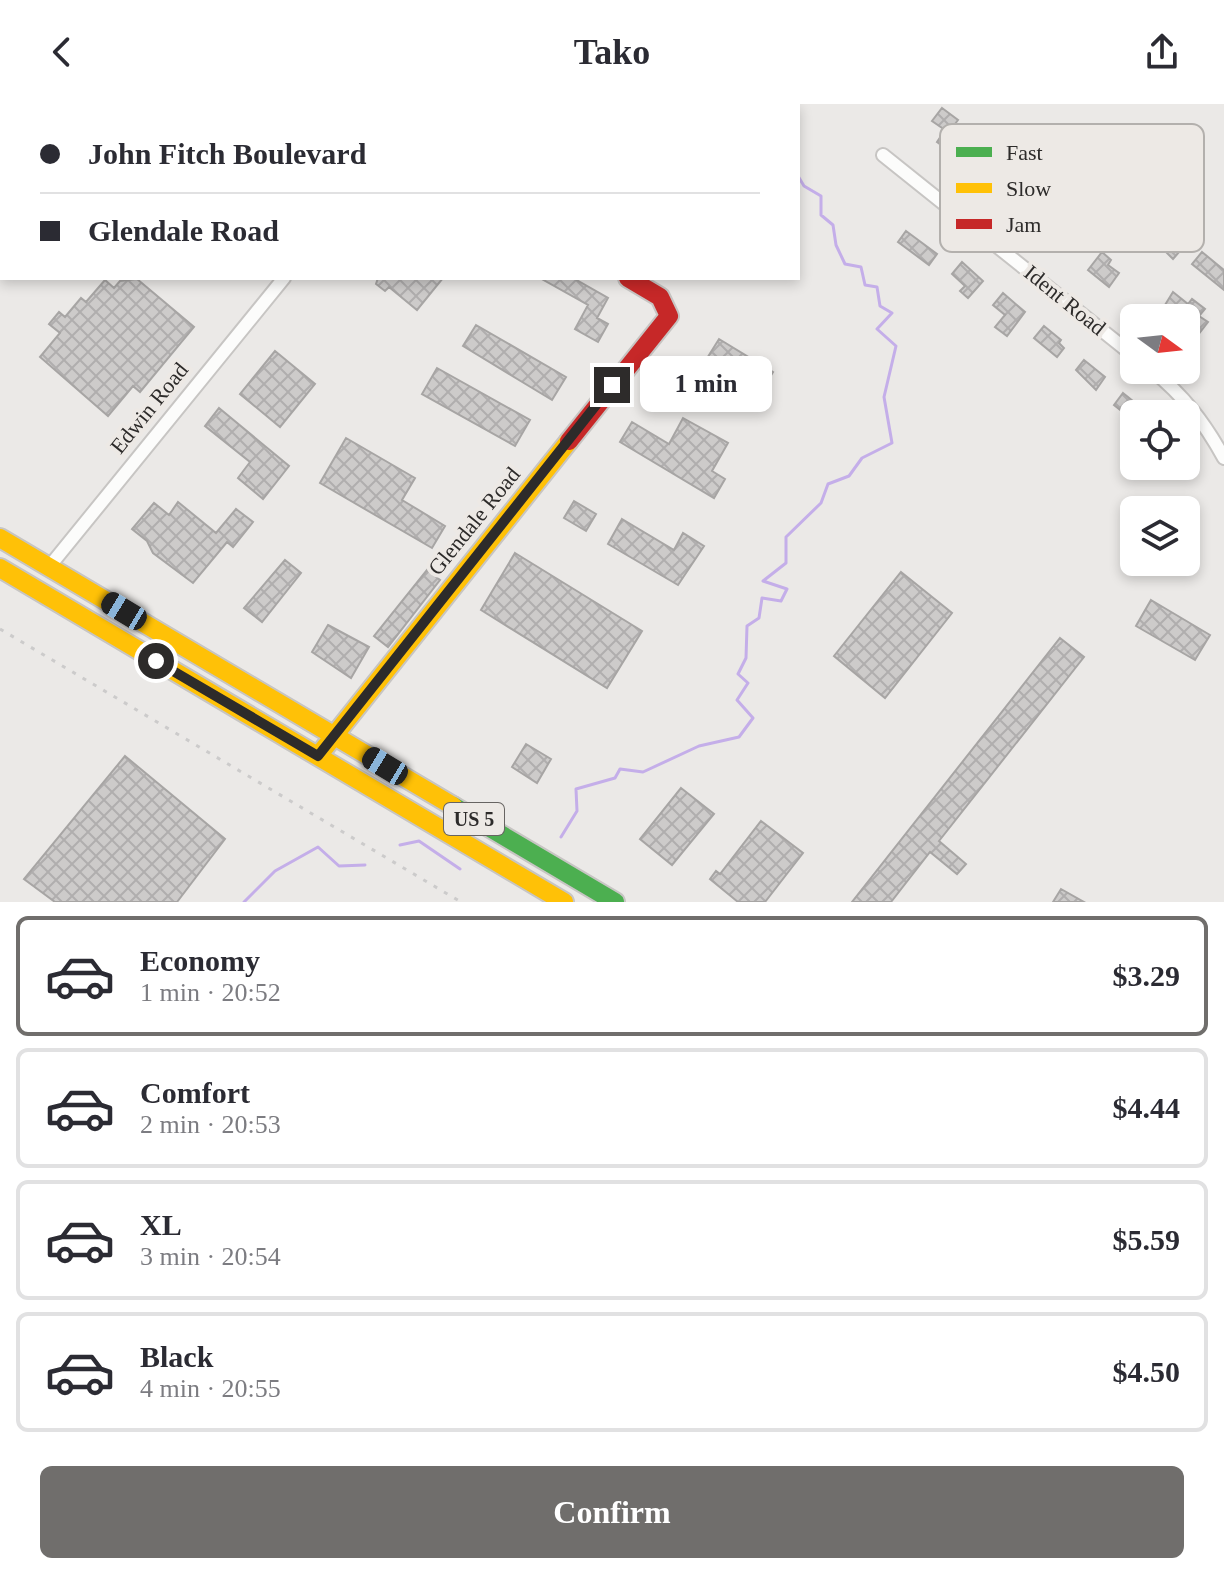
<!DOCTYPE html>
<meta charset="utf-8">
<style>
:root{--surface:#fff;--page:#f2f2f3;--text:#2b2b33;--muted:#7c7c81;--line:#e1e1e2;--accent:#706e6c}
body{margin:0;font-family:Georgia,serif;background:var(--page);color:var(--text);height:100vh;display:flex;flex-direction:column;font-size:30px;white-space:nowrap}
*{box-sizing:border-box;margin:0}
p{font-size:26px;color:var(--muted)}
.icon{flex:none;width:44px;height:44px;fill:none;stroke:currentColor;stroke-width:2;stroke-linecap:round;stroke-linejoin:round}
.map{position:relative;height:798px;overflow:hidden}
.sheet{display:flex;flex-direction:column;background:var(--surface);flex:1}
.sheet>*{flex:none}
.guide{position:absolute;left:0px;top:0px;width:800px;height:176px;box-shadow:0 4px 12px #0003;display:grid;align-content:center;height:176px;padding:0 40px;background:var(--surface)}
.needle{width:52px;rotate:105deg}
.controls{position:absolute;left:1120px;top:200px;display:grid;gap:16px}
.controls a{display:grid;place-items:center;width:80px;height:80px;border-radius:12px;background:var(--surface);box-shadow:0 4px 12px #0003;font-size:40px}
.end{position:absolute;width:36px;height:36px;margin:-18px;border:10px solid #2d2b2a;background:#fff;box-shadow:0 0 0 4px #fff}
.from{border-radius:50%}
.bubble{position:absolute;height:56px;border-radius:12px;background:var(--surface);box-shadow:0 4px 12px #0003;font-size:26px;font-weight:600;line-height:56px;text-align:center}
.car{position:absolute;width:24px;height:48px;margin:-24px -12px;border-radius:10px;box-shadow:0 0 6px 2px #0007;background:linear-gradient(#222 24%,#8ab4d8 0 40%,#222 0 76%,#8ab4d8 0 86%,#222 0)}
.guide b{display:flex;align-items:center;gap:28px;height:76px;font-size:30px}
.guide b+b{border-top:2px solid var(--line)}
.guide i{width:20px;height:20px;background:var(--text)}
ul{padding:14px 0 0;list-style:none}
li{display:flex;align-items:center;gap:24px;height:120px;margin:0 16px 12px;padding:0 24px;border:4px solid var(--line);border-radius:12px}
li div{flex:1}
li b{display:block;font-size:30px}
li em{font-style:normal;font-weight:600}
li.on{border-color:var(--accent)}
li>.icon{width:72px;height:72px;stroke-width:1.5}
.cta{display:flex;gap:16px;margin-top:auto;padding:16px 40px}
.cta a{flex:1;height:92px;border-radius:12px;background:var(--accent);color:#fff;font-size:32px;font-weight:600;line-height:92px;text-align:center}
header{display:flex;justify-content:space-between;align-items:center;height:104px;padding:0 40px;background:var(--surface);font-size:36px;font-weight:600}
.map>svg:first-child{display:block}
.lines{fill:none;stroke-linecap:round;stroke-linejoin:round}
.stream{stroke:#c4aee9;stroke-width:3}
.building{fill:url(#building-cross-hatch);stroke:#a7a5a4;stroke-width:2}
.street-casing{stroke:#c7c5c3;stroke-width:16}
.fast-casing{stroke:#c7c5c3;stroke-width:22}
.slow-casing{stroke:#c7c5c3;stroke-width:22}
.jam-casing{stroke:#c7c5c3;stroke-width:22}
.street{stroke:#fcfcfb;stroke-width:12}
.fast{stroke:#4caf50;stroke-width:18}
.slow{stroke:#ffc107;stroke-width:18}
.jam{stroke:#c62828;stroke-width:18}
.rail{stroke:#cccbcb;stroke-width:3;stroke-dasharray:4 8;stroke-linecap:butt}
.route{stroke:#2d2b2a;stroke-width:10}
.labels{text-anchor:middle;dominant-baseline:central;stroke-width:8;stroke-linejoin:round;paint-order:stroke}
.shield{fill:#ede9e5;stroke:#676462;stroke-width:2}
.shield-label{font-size:20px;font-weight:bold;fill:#2d2b2a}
.street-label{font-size:22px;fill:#2d2b2a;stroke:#ede9e5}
.key{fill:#ede9e5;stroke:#b3b0ad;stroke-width:2}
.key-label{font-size:22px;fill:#2d2b2a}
</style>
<header><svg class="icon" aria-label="back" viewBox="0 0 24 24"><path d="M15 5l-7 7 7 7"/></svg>Tako<svg class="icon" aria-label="share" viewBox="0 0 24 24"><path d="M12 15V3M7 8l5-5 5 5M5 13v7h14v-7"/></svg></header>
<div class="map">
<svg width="1224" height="798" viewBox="0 0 1224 798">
<defs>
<pattern id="building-cross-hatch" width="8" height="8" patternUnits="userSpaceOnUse" patternTransform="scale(2)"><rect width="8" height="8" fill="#cdcbca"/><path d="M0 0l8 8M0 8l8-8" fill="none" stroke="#b0aeae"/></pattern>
</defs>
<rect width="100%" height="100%" fill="#ebe9e7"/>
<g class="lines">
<path class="stream" d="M204 2 205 0
M781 2V0
M0 166 2 164
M561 733 577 707 576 685 615 674 620 665 643 668 699 642 739 633 753 614 737 596 748 579 738 570 746 554 747 522 759 514 762 494 781 497 787 485 763 477 786 459V433L821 399 828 380 849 372 862 354 892 339 884 293 896 242 877 225 892 209 880 202 877 183 865 181 861 163 845 160 836 141 833 121 821 111V92L804 82 798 72
M400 741 419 737 460 765
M244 798 275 767 318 743 339 762 365 761"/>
</g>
<path class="building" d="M942 4 958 16 949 28 957 34 948 46 937 38 945 26 932 17Z
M1180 125 1187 131 1176 142 1180 147 1173 155 1158 140 1171 127 1175 130Z
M906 127 937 150 929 161 898 138Z
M1102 148 1111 156 1108 161 1119 169 1109 183 1088 166Z
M1202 148 1224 166V186L1192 160Z
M962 158 983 177 968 194 960 187 965 182 952 170Z
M378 174H443L417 206 389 183 385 187 376 180Z
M540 174H573L608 194 597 214 608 220 598 238 575 225 588 201Z
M137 175 194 223 140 288 133 282 108 312 40 253 60 229 49 220 59 208 65 213 81 194 86 198 105 176 114 184 120 177Z
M1173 188 1188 200 1192 195 1205 205 1199 212 1208 218 1194 236 1186 229V214H1157Z
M1003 189 1025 208 1007 232 995 223 1005 211 993 201Z
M476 221 566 273 552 296 463 242Z
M1044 222 1061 236 1059 239 1064 244 1057 253 1034 234Z
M719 235 773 268 751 304 696 272Z
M275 247 315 280 280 323 240 290Z
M1084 256 1105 273 1096 286 1076 266Z
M437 264 530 316 515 342 422 290Z
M1123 289 1149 310H1134V317L1114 301Z
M219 304 289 362 263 395 238 374 250 358 205 322Z
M683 314 728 339 712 367 725 375 714 394 620 338 632 318 669 340Z
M346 334 415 374 402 396 445 422 432 444 320 379Z
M1172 362H1194L1183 373Z
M574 397 596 410 586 427 564 414Z
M178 398 216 429 236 405 253 418 233 443 227 438 193 479 153 449 147 437 132 425 154 399 169 411Z
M622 415 674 446 683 429 704 442 678 481 608 440Z
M515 449 642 527 607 584 481 506Z
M285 456 301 469 262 518 244 504Z
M427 466 440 476 388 543 374 532Z
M901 468 952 509 885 594 834 552Z
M1151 496 1210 531 1195 556 1136 522Z
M328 521 369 543 351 574 312 548Z
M1060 534 1084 553 939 737 966 760 957 770 930 748 891 798H852Z
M526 640 551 655 537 679 512 663Z
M125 652 225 735 177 798H55L24 775Z
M681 684 714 710 672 761 640 735Z
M761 717 803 749 765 798H738L710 775 716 767 720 770Z
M1061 785 1084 798H1053Z"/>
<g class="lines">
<g class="street-casing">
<path id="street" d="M883 51 1134 252
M1152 266C1184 292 1204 318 1224 354
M49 463 284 174"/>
</g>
<g class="fast-casing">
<path id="fast" d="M453 702 615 798"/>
</g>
<g class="slow-casing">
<path id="slow" d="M0 434 453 702
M0 464 564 798
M318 652 569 337"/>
</g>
<g class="jam-casing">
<path id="jam" d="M569 337 669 212 660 193 628 174"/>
</g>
<use href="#street" class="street"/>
<use href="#fast" class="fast"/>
<use href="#slow" class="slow"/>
<use href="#jam" class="jam"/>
<path class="rail" d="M0 525 461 798"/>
</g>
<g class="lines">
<path class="route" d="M156 557 318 652 612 281"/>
</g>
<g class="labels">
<rect class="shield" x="444" y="699" width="60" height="32" rx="6"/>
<g class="shield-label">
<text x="474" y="715">US 5</text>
</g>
<g class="street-label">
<text transform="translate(1065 196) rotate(39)">Ident Road</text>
<text transform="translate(149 304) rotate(-51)">Edwin Road</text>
<text transform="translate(474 417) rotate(-51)">Glendale Road</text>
</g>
</g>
<rect x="940" y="20" width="264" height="128" rx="12" class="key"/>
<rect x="956" y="43" width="36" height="10" fill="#4caf50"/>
<rect x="956" y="79" width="36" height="10" fill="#ffc107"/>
<rect x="956" y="115" width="36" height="10" fill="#c62828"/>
<g class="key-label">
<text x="1006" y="56">Fast</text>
<text x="1006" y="92">Slow</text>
<text x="1006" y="128">Jam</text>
</g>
</svg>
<div class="controls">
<a><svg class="needle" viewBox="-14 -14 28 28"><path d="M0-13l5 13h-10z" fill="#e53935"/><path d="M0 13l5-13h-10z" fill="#7c7c81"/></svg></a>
<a><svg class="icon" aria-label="locate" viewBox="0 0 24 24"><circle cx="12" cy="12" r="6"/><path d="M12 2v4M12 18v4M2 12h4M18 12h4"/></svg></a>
<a><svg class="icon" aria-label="layers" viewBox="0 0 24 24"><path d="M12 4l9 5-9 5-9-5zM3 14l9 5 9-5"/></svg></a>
</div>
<i class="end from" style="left:156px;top:557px"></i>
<i class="end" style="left:612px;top:281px"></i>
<div class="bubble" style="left:640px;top:252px;width:132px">1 min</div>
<i class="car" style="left:124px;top:507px;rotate:301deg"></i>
<i class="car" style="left:385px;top:662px;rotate:301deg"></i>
<div class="guide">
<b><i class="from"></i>John Fitch Boulevard</b>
<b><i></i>Glendale Road</b>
</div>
</div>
<section class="sheet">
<ul>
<li class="on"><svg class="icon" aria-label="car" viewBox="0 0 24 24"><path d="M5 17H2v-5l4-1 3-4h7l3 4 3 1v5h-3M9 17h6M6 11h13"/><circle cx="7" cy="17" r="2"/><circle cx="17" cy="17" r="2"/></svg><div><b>Economy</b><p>1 min · 20:52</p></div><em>$3.29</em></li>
<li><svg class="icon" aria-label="car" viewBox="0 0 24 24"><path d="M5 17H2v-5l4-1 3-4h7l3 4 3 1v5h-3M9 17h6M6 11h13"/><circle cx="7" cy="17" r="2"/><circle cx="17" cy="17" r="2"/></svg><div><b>Comfort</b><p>2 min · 20:53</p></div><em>$4.44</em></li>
<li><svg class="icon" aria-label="car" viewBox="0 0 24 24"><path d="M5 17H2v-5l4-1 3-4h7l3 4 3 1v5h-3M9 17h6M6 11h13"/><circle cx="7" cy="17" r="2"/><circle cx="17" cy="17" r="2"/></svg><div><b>XL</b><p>3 min · 20:54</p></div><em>$5.59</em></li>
<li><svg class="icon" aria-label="car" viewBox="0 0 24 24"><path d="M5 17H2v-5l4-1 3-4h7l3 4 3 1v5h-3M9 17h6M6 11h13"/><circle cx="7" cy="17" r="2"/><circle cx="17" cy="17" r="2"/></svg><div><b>Black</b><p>4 min · 20:55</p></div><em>$4.50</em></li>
</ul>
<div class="cta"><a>Confirm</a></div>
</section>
